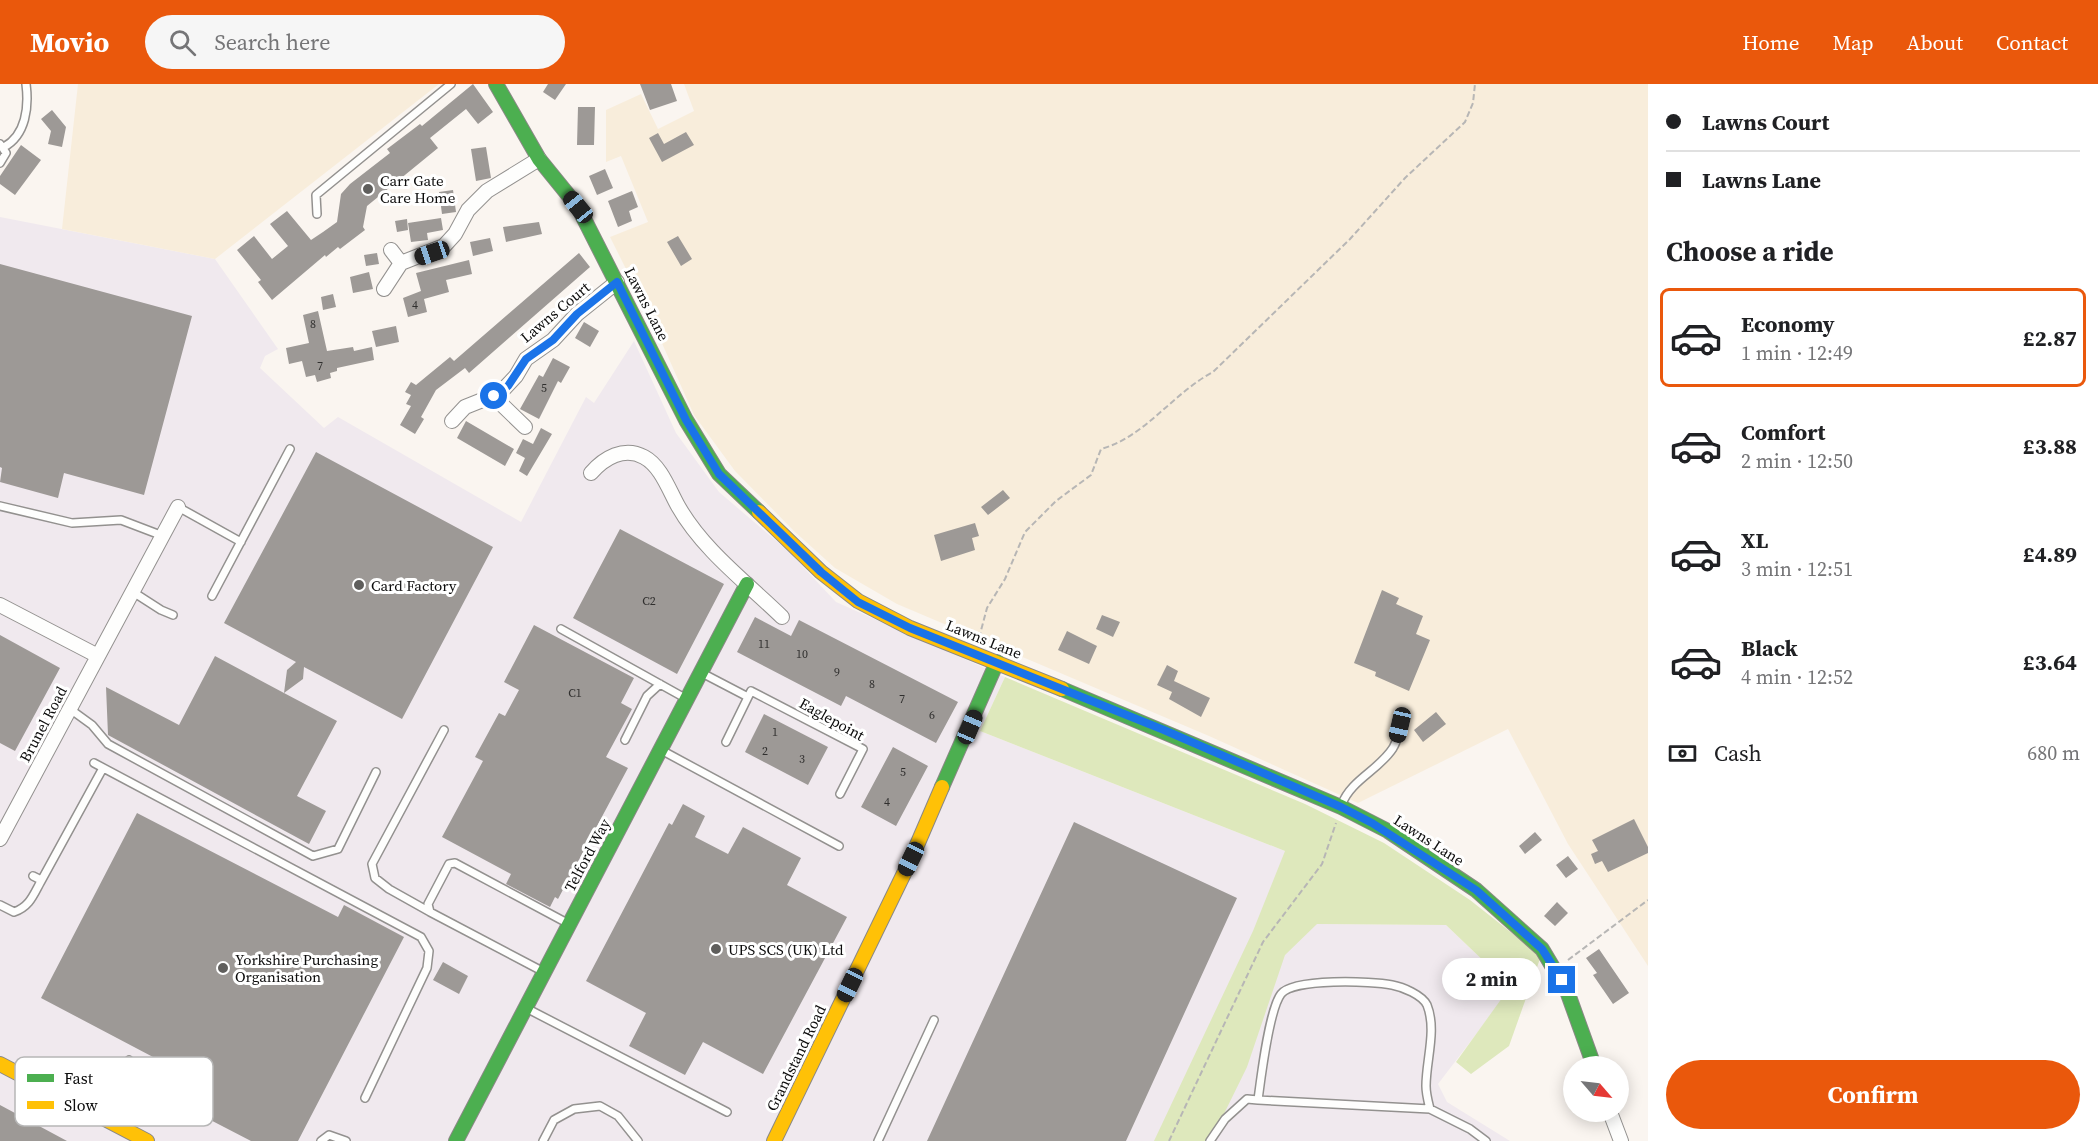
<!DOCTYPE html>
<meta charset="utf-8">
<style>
:root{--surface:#fff;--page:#f6f6f6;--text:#202124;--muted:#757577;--line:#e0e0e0;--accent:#ea580c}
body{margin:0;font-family:"Source Serif 4",serif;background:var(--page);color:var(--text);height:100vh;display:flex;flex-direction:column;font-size:22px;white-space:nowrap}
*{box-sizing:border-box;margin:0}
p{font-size:20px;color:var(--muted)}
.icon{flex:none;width:33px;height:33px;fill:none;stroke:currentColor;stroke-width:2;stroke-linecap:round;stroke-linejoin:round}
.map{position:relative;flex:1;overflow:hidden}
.side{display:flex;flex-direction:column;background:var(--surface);width:450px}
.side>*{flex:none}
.hud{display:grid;align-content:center;height:132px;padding:0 18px;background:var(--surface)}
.needle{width:39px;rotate:118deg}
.fabs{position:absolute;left:1563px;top:972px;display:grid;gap:12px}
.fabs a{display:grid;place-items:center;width:66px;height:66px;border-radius:50%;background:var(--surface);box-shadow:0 3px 15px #0003;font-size:30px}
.end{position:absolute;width:27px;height:27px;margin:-14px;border:8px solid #1a73e8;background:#fff;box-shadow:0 0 0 3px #fff}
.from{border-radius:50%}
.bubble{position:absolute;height:42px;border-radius:21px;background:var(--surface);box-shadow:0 3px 15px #0003;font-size:20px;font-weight:700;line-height:42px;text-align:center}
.car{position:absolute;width:18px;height:36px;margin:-18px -9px;border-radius:8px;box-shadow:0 0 4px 2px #0007;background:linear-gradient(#222 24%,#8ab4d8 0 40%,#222 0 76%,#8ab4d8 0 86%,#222 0)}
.hud b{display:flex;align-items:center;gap:21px;height:57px;font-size:22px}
.hud b+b{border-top:2px solid var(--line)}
.hud i{width:15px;height:15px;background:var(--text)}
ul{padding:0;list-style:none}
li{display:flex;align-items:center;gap:18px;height:99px;margin:0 12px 9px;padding:0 6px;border:3px solid transparent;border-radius:9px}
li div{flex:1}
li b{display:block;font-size:22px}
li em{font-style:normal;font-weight:700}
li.active{border-color:var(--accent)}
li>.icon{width:54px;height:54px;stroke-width:1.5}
h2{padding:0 18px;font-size:27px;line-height:72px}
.pay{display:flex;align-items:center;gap:15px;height:66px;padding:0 18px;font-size:22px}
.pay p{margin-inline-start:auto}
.action{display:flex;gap:12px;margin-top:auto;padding:12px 18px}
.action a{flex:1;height:69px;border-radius:36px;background:var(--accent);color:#fff;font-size:24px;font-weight:700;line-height:69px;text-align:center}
header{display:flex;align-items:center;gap:36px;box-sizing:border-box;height:84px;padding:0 30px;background:var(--accent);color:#fff}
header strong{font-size:28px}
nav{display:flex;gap:33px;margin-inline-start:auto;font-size:21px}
.search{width:420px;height:54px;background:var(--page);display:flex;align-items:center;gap:15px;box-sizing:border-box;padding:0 21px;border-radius:33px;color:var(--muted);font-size:22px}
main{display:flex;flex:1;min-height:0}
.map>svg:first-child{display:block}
.industrial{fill:#f0e9ee}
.farmland{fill:#f8eddb}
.forest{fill:#dee8bc}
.building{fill:#9d9996}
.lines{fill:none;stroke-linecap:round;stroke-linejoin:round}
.lane-casing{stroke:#93918f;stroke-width:10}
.street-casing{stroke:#93918f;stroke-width:16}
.fast-casing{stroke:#8a8885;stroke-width:16}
.slow-casing{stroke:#8a8885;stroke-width:16}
.path{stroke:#b7b6b5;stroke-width:2;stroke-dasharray:6 3;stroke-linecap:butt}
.lane{stroke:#fefefd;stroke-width:7}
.street{stroke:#fefefd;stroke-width:14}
.fast{stroke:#4caf50;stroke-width:14}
.slow{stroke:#ffc107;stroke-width:14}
.route{stroke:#1a73e8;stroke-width:8}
.poi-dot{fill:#5f5e5c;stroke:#fff;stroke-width:2}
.labels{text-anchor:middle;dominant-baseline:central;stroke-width:6;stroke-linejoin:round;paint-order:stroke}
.number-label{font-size:12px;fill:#302f2e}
.poi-label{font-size:15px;fill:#0c0c0c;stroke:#fff;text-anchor:start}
.street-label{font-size:15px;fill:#0c0c0c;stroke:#fff}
.key{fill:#fff;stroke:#b6b6b6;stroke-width:1.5}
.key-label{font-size:16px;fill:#0c0c0c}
</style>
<header>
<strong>Movio</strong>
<div class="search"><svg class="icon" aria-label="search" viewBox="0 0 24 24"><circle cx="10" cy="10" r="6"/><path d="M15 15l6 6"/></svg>Search here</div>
<nav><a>Home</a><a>Map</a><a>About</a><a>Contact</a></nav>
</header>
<main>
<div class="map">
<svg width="1648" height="1057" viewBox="0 0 1648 1057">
<rect width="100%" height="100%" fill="#faf5f0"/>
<path class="industrial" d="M0 133 215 175 278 265 265 272 260 284 324 344 338 333 521 438 586 313 594 319 634 257 676 349 719 408 788 467 836 518 1005 593 980 647 1285 767 1317 840 1446 841 1491 884 1503 915 1438 1000 1447 1018 1510 1057H0Z"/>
<path class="farmland" d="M78 0H439L215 175 62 145Z
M684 0H1648V882L1568 760 1508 645 1358 719 1209 652 897 520 835 484 794 447 735 387 694 331 652 237 610 153 648 138 621 72 606 78V26L641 10 658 45 694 27Z"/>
<path class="forest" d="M1005 593 1305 720 1384 759 1470 816 1541 872 1509 962 1471 990 1456 978 1502 914 1491 884 1446 841 1317 840 1285 871 1247 983 1218 1042 1208 1057H1154L1253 847 1285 767 980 647Z"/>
<path class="building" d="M473 0 493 28 478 40 466 25 430 54 438 64 367 122 363 143 365 146 340 165 338 163 326 173 325 171 272 216 258 198 261 196 237 166 254 152 272 175 288 162 270 140 287 127 311 156 323 148 337 138 341 110 350 100 390 69 387 65 420 40 422 42Z
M548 0H566L555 16 543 8Z
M640 0H671L677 17 650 26Z
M578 23H595L594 61H577Z
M52 26 66 43 62 63 48 60 51 47 41 35Z
M686 48 694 61 662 78 649 54 658 49 664 60Z
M21 61 41 76 15 111 0 100V92Z
M486 63 491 94 476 97 471 65Z
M605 85 613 104 597 111 589 92Z
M453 106 456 128 442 130 439 108Z
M632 107 638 123 629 127 632 137 618 143 608 117Z
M441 134 443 146 427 149 428 156 411 158 408 139Z
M407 135 408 146 397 148 395 137Z
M539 138 542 150 506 158 503 143Z
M678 152 692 175 681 182 667 158Z
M490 154 493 167 473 172 470 158Z
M377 169 379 180 366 182 364 171Z
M579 169 590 183 469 289 465 284 436 306 421 333 424 335 415 350 400 341 411 322 406 320 411 311 405 308 411 298 416 301 450 273 454 277Z
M469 176 472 190 446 196 449 208 424 215 427 228 408 233 403 214 421 207 416 189Z
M0 180 192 232 144 411 64 389 58 414 0 398 2 384 0 383Z
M369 188 373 205 353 209 350 193Z
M333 210 336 223 323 226 321 213Z
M318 227 327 267 353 263 354 267 372 263 374 276 337 284V287L330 289 331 294 317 298 315 291 306 293 302 277 289 280 286 264 309 259 303 231Z
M584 238 599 247 590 263 575 254Z
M396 242 399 258 376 263 372 247Z
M553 274 570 283 561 299 558 297 539 335 520 325 539 291 543 293Z
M466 337 514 365 505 382 457 354Z
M541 344 552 350 527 392 519 387 525 374 516 369 523 355 533 360Z
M316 368 493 463 402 635 304 583 303 595 284 609 337 637 297 712 326 727 309 760 108 651 106 603 179 641 215 572 284 609 287 586 296 578 224 539Z
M1003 406 1010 414 988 431 981 423Z
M975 439 979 452 972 454 975 466 941 477 934 451Z
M620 445 724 500 677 590 573 534Z
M1382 506 1399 514 1396 520 1423 532 1416 550 1430 556 1409 607 1375 592 1376 588 1354 579Z
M1102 531 1120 538 1113 553 1096 545Z
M755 533 791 552 799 536 958 618 936 659 846 612 841 622 737 568Z
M534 541 634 594 621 619 632 625 606 673 628 684 558 815 555 813 550 823 506 800 511 790 442 753 483 677 475 673 499 629 505 632 519 606 504 598Z
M1067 547 1097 562 1089 580 1058 566Z
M0 551 60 584 15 667 0 659Z
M1167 581 1178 587 1174 597 1210 614 1201 633 1169 615 1172 608 1157 601Z
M1436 628 1446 640 1423 658 1414 646Z
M764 630 828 663 808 701 745 668Z
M893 663 928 682 896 742 861 723Z
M683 720 705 732 695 753 728 770 743 743 801 774 787 801 847 833 763 990 703 958 685 991 629 962 646 929 586 897 669 739 672 741Z
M137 729 338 833 344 821 404 853 298 1057H251L139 999 153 973 41 914Z
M1634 735 1648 763V769L1608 788 1602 777 1595 780 1591 770 1598 767 1592 756Z
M1074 738 1237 814 1126 1057H927Z
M1535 748 1542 756 1525 770 1519 762Z
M1568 772 1578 785 1566 794 1556 781Z
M1557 818 1568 829 1555 842 1544 832Z
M1599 865 1629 909 1613 920 1593 891 1597 889 1586 874Z
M443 878 468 892 459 910 433 896Z
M0 1021 67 1057H0Z"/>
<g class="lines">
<g class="lane-casing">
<path id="lane" d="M0 60 6 69 0 79
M4 63C26 51 29 23 26 0
M317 130 316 111 451 0
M0 422 72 439 121 436 163 452
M178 423 241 458
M133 508 161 526 173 531
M212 512 290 365
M561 545 685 614
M702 589 748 613
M70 625 92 641 108 660 313 772 338 765 376 688
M625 656 647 612 660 600
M726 658 751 607 863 665 840 710
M663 667 839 762
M94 679 421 853 429 867 427 884 365 1014
M1342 720C1351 696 1379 686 1393 664 1399 654 1401 640 1403 628
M40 799 103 684
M0 821 14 828C29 823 33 812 40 799L39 795 33 792
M430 828 389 805 375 794 372 780 444 646
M542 887 430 828 428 820 449 780 455 779 569 840
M528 925 727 1028
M1430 1025C1428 1017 1426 1010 1426 1002 1426 976 1437 946 1427 921 1422 911 1403 903 1392 901 1372 897 1293 894 1281 910 1269 926 1261 993 1258 1016L1430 1025 1470 1045 1486 1057
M104 1033 131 983 129 976
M321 1057 329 1051 346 1057
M543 1057 554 1036 574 1025 600 1022 618 1032 638 1057
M878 1057 934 936
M1210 1057 1225 1035 1247 1015 1258 1016"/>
</g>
<g class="street-casing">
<path id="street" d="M391 166 401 179
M384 205 401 179 444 162 455 150 468 126 487 107 539 75
M493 312 525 343
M452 337 465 323 500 309 516 292 526 275 553 256 577 230 617 198
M591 389C604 374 624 362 644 373 661 382 669 406 678 422 703 466 746 498 782 533
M0 521 98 572
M0 755 178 423
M1610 1028 1621 1057"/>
</g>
<g class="fast-casing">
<path id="fast" d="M496 0 539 75 578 123 686 336 719 390 759 428
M1062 605 1341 723 1388 747 1476 806 1542 865 1567 907 1594 982
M942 703 997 578
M456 1057 747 500"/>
</g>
<g class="slow-casing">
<path id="slow" d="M759 428 821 488 858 517 910 544 1062 605
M0 980 147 1057
M774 1057 911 775 942 703"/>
</g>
<path class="path" d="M979 554 987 524 1005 495 1025 448 1056 417 1091 391 1101 365C1145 353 1173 309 1213 288L1350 155 1405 94 1465 38 1473 19 1475 0
M1568 876 1648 816
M1169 1057 1263 858 1322 780 1336 739"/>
<use href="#lane" class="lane"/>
<use href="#street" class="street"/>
<use href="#fast" class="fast"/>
<use href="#slow" class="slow"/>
</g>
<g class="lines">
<path class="route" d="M494 312 508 302 526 275 553 256 577 230 617 198 686 336 719 390 821 488 858 518 910 544 1164 646 1341 723 1372 739 1476 806 1542 865 1562 896"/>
</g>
<g class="poi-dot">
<circle cx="368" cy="105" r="6"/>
<circle cx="359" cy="501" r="6"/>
<circle cx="716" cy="865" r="6"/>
<circle cx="223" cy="884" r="6"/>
</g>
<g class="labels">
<g class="number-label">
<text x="415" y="221">4</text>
<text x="313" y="240">8</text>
<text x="320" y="282">7</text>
<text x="544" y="304">5</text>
<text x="649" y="517">C2</text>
<text x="764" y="560">11</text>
<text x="802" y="570">10</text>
<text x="837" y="588">9</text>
<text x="872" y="600">8</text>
<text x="575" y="609">C1</text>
<text x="902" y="615">7</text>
<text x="932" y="631">6</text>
<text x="775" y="648">1</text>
<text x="765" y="667">2</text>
<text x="802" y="675">3</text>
<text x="903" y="688">5</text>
<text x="887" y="718">4</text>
</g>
<g class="poi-label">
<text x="380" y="96">Carr Gate<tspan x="380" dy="17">Care Home</tspan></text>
<text x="371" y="501">Card Factory</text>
<text x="728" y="865">UPS SCS (UK) Ltd</text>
<text x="235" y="875">Yorkshire Purchasing<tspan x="235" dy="17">Organisation</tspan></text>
</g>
<g class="street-label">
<text transform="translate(647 220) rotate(63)">Lawns Lane</text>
<text transform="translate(555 228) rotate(-40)">Lawns Court</text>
<text transform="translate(984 555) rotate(22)">Lawns Lane</text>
<text transform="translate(832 635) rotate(29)">Eaglepoint</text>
<text transform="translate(43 640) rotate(-62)">Brunel Road</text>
<text transform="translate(1429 756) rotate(33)">Lawns Lane</text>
<text transform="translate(587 771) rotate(-62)">Telford Way</text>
<text transform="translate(796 974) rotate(-64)">Grandstand Road</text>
</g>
</g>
<rect x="15" y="973" width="198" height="69" rx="9" class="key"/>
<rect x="27" y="990" width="27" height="8" fill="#4caf50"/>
<rect x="27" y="1017" width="27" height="8" fill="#ffc107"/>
<g class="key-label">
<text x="64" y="1000">Fast</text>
<text x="64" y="1027">Slow</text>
</g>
</svg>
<div class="fabs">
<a><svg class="needle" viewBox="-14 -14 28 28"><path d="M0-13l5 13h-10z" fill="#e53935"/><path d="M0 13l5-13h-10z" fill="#757577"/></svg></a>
</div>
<i class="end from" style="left:494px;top:312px"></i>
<i class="end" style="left:1562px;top:896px"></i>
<div class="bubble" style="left:1442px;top:874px;width:99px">2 min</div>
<i class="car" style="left:578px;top:123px;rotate:321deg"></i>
<i class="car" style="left:432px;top:169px;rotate:251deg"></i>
<i class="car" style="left:1400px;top:641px;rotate:193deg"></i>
<i class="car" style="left:970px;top:643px;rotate:23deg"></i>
<i class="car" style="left:911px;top:775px;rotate:206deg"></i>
<i class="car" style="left:850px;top:901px;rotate:206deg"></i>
</div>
<section class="side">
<div class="hud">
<b><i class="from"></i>Lawns Court</b>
<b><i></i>Lawns Lane</b>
</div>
<h2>Choose a ride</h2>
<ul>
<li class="active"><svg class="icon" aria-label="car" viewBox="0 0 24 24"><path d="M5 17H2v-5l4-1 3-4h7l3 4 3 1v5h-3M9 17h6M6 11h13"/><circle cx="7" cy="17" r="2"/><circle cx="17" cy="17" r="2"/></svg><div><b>Economy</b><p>1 min · 12:49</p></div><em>£2.87</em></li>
<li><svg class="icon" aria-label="car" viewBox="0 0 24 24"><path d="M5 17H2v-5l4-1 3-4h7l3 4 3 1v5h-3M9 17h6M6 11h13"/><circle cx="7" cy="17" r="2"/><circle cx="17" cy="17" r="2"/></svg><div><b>Comfort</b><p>2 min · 12:50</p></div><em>£3.88</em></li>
<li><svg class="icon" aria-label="car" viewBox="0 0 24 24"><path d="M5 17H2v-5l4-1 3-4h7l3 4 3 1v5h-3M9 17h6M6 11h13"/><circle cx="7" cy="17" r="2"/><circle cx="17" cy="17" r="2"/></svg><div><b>XL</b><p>3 min · 12:51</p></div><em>£4.89</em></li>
<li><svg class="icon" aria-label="car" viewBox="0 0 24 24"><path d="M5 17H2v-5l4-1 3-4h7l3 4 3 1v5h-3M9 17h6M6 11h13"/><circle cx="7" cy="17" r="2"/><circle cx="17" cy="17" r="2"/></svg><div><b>Black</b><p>4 min · 12:52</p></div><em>£3.64</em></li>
</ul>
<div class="pay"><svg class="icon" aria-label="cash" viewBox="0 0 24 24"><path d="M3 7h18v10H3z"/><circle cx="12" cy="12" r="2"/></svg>Cash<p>680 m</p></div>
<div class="action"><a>Confirm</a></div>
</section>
</main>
